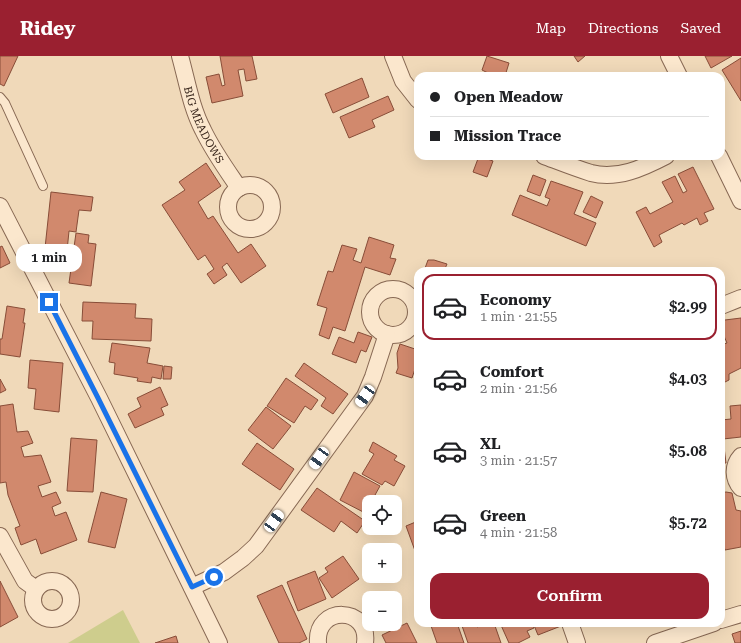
<!DOCTYPE html>
<meta charset="utf-8">
<style>
:root{--surface:#fff;--page:#f6f6f6;--text:#202124;--muted:#757577;--line:#e0e0e0;--accent:#9a2030}
body{margin:0;font-family:"Roboto Serif",serif;background:var(--page);color:var(--text);height:100vh;display:flex;flex-direction:column;font-size:15px;white-space:nowrap}
*{box-sizing:border-box;margin:0}
p{font-size:13px;color:var(--muted)}
.icon{flex:none;width:22px;height:22px;fill:none;stroke:currentColor;stroke-width:2;stroke-linecap:round;stroke-linejoin:round}
.map{position:relative;flex:1;overflow:hidden}
.panel{position:absolute;left:414px;top:211px;width:311px;height:360px;display:flex;flex-direction:column;background:var(--surface);border-radius:12px;box-shadow:0 4px 16px #0002}
.panel>*{flex:none}
.top-card{position:absolute;left:414px;top:16px;width:311px;height:88px;border-radius:12px;box-shadow:0 4px 16px #0002;display:grid;align-content:center;height:88px;padding:0 16px;background:var(--surface)}
.tools{position:absolute;left:362px;top:439px;display:grid;gap:8px}
.tools a{display:grid;place-items:center;width:40px;height:40px;border-radius:8px;background:var(--surface);box-shadow:0 4px 16px #0002;font-size:20px}
.end{position:absolute;width:18px;height:18px;margin:-9px;border:5px solid #1a73e8;background:#fff;box-shadow:0 0 0 2px #fff}
.from{border-radius:50%}
.bubble{position:absolute;height:28px;border-radius:12px;background:var(--surface);box-shadow:0 4px 16px #0002;font-size:13px;font-weight:600;line-height:28px;text-align:center}
.car{position:absolute;width:12px;height:24px;margin:-12px -6px;border-radius:5px;box-shadow:0 0 3px 1px #0007;background:linear-gradient(#fff 24%,#345 0 40%,#fff 0 76%,#345 0 86%,#fff 0)}
.top-card b{display:flex;align-items:center;gap:14px;height:38px;font-size:15px}
.top-card b+b{border-top:1px solid var(--line)}
.top-card i{width:10px;height:10px;background:var(--text)}
ul{padding:7px 0 0;list-style:none}
li{display:flex;align-items:center;gap:12px;height:66px;margin:0 8px 6px;padding:0 8px;border:2px solid transparent;border-radius:12px}
li div{flex:1}
li b{display:block;font-size:15px}
li em{font-style:normal;font-weight:600}
li.active{border-color:var(--accent)}
li>.icon{width:36px;height:36px;stroke-width:1.5}
.button{display:flex;gap:8px;margin-top:auto;padding:8px 16px}
.button a{flex:1;height:46px;border-radius:12px;background:var(--accent);color:#fff;font-size:16px;font-weight:600;line-height:46px;text-align:center}
header{display:flex;align-items:center;gap:24px;box-sizing:border-box;height:56px;padding:0 20px;background:var(--accent);color:#fff}
header strong{font-size:19px}
nav{display:flex;gap:22px;margin-inline-start:auto;font-size:14px}
.map>svg:first-child{display:block}
.green{fill:#cecd8d}
.building{fill:#d1896d;stroke:#884d38}
.lines{fill:none;stroke-linecap:round;stroke-linejoin:round}
.service-casing{stroke:#876853;stroke-width:10}
.minor-casing{stroke:#876853;stroke-width:18}
.service{stroke:#fbe7cd;stroke-width:8}
.minor{stroke:#fbe7cd;stroke-width:16}
.route{stroke:#1a73e8;stroke-width:5}
.labels{text-anchor:middle;dominant-baseline:central;stroke-width:3;stroke-linejoin:round;paint-order:stroke}
.street-label{font-size:11px;fill:#352319;stroke:#f7e4c9}
</style>
<header>
<strong>Ridey</strong>
<nav><a>Map</a><a>Directions</a><a>Saved</a></nav>
</header>
<div class="map">
<svg width="741" height="587" viewBox="0 0 741 587">
<rect width="100%" height="100%" fill="#f0d9b9"/>
<path class="green" d="M123 554 140 587H68Z"/>
<path class="building" d="M0 0H18L4 30 0 28Z
M220 0H252L257 23 246 25 244 13 238 14 243 40 212 47 206 21 219 18 222 30 225 29Z
M487 0 509 7 505 20H487L488 17 482 14Z
M574 0H585L578 6Z
M705 0H732L711 12Z
M741 2V45L722 14Z
M362 22 369 41 333 57 325 38Z
M388 40 394 54 372 64 375 71 349 82 340 61Z
M479 100 493 105 487 121 473 116Z
M206 107 221 130 198 146 208 163 213 160 238 197 251 188 266 210 241 227 227 207 222 211 227 219 214 228 207 218 214 213 205 199 198 204 162 149 185 134 179 126Z
M693 111 714 153 704 157 708 165 700 169 697 162 684 169 682 167 659 179 662 186 654 191 636 156 646 151 650 158 673 146 662 126 675 120 683 137 687 135 678 118Z
M533 119 546 124 540 140 527 135Z
M551 125 583 136 574 158 596 167 586 190 512 159 520 139 547 150 550 143 545 141Z
M51 136 93 141 91 155 79 154 76 176 69 175 67 195 45 192Z
M591 140 603 146 596 162 583 156Z
M76 177 89 179 88 187 96 188 91 230 69 227Z
M369 181 394 189 390 202 396 203 390 219 365 211 345 275 333 271 329 283 319 279 327 252 317 249 328 215 333 216 342 189 357 193 353 204 361 207Z
M2 190 10 207 0 212V191Z
M428 204H434L447 208 444 215H424Z
M83 246 136 248 135 262 152 263 151 285 92 283 93 265H82Z
M7 250 25 253 23 267H25L20 301 0 298V283H2Z
M741 262V312L729 318V324L721 328V289L727 287 721 273V266L725 264Z
M358 276 372 281 366 296 361 294 356 307 332 298 339 281 354 287Z
M112 287 150 292 147 307 163 310 161 323 152 321 151 327 137 325 138 322 114 318 115 307 109 306Z
M400 288 418 294V311L416 310 412 322 396 317 398 312 397 297Z
M30 304 63 307 59 356 34 353 36 333 28 332Z
M304 307 348 338 333 358 321 350 326 342 295 320Z
M164 310 172 311 171 323H163Z
M286 322 318 344 311 354 305 350 294 367 267 350Z
M0 323 6 334 0 337Z
M160 331 168 349 161 352 164 359 135 372 128 358 141 351 137 342Z
M13 348 17 376 28 375 33 387 21 391 24 401 41 399 51 426 38 430 42 441 56 436 61 447 52 451 55 460 66 456 77 484 41 498 36 483 21 489 15 472 20 470 8 439 6 426 0 427V350Z
M741 349V381L723 383 726 407H721V364L731 363 730 350Z
M266 351 291 370 273 393 248 374Z
M71 382 97 384 93 436 67 435Z
M373 386 397 400 394 404 405 410 394 430 385 425 382 429 362 418 374 398 369 395Z
M257 387 294 413 280 434 242 408Z
M354 416 380 430 375 439 382 442 380 446H369V459L340 444Z
M317 432 365 465 357 477 341 465 334 476 301 454Z
M101 436 127 443 115 492 88 486Z
M726 436 732 437 736 454 741 455V491L725 494 721 479V437Z
M418 465V503L406 470Z
M343 500 359 523 332 542 319 522 328 516 325 512Z
M315 515 326 543 298 555 287 526Z
M0 525 18 561 0 571Z
M282 529 307 583 299 587H279L257 540Z
M407 567 417 587H386L382 579Z
M430 567H457L464 587H437Z
M461 567H476L477 571 489 567H494L501 587H468Z
M500 567H532L534 572 527 575 530 581 518 587H509Z
M533 567H560L561 570 538 579Z
M741 575V587H735L732 578Z
M176 580 178 587H155Z"/>
<g class="lines">
<g class="service-casing">
<path id="service" d="M0 41 5 47 43 130"/>
</g>
<g class="minor-casing">
<g id="minor">
<path id="s1" d="M180 0C187 25 191 51 203 74 213 95 226 113 239 132"/>
<path d="M393 0 403 25 418 44"/>
<path d="M669 0 679 20"/>
<path d="M544 100C560 106 575 112 591 117 617 124 643 112 666 100"/>
<path d="M719 100 741 145"/>
<circle cx="250" cy="151" r="22"/>
<path d="M0 150 99 342 219 587"/>
<circle cx="393" cy="256" r="23"/>
<path d="M721 250 741 242"/>
<path d="M741 400C732 410 733 423 741 432"/>
<path d="M0 480 25 525 36 533"/>
<circle cx="52" cy="544" r="19"/>
<path d="M192 531 224 516 243 502 256 490 365 340 373 321 387 278"/>
<path d="M721 564 741 558"/>
<path d="M570 567 577 587"/>
<path d="M318 587C315 549 370 550 365 587"/>
<path d="M655 587 714 567"/>
</g>
</g>
<use href="#service" class="service"/>
<use href="#minor" class="minor"/>
</g>
<g class="lines">
<path class="route" d="M49 246 98 342 192 531 214 521"/>
</g>
<g class="labels">
<g class="street-label">
<text stroke="none"><textPath href="#s1" startOffset="73">BIG MEADOWS</textPath></text>
</g>
</g>
</svg>
<div class="tools">
<a><svg class="icon" aria-label="locate" viewBox="0 0 24 24"><circle cx="12" cy="12" r="6"/><path d="M12 2v4M12 18v4M2 12h4M18 12h4"/></svg></a>
<a>+</a>
<a>−</a>
</div>
<i class="end from" style="left:214px;top:521px"></i>
<i class="end" style="left:49px;top:246px"></i>
<div class="bubble" style="left:16px;top:188px;width:66px">1 min</div>
<i class="car" style="left:365px;top:340px;rotate:216deg"></i>
<i class="car" style="left:319px;top:402px;rotate:216deg"></i>
<i class="car" style="left:274px;top:465px;rotate:36deg"></i>
<div class="top-card">
<b><i class="from"></i>Open Meadow</b>
<b><i></i>Mission Trace</b>
</div>
<section class="panel">
<ul>
<li class="active"><svg class="icon" aria-label="car" viewBox="0 0 24 24"><path d="M5 17H2v-5l4-1 3-4h7l3 4 3 1v5h-3M9 17h6M6 11h13"/><circle cx="7" cy="17" r="2"/><circle cx="17" cy="17" r="2"/></svg><div><b>Economy</b><p>1 min · 21:55</p></div><em>$2.99</em></li>
<li><svg class="icon" aria-label="car" viewBox="0 0 24 24"><path d="M5 17H2v-5l4-1 3-4h7l3 4 3 1v5h-3M9 17h6M6 11h13"/><circle cx="7" cy="17" r="2"/><circle cx="17" cy="17" r="2"/></svg><div><b>Comfort</b><p>2 min · 21:56</p></div><em>$4.03</em></li>
<li><svg class="icon" aria-label="car" viewBox="0 0 24 24"><path d="M5 17H2v-5l4-1 3-4h7l3 4 3 1v5h-3M9 17h6M6 11h13"/><circle cx="7" cy="17" r="2"/><circle cx="17" cy="17" r="2"/></svg><div><b>XL</b><p>3 min · 21:57</p></div><em>$5.08</em></li>
<li><svg class="icon" aria-label="car" viewBox="0 0 24 24"><path d="M5 17H2v-5l4-1 3-4h7l3 4 3 1v5h-3M9 17h6M6 11h13"/><circle cx="7" cy="17" r="2"/><circle cx="17" cy="17" r="2"/></svg><div><b>Green</b><p>4 min · 21:58</p></div><em>$5.72</em></li>
</ul>
<div class="button"><a>Confirm</a></div>
</section>
</div>
